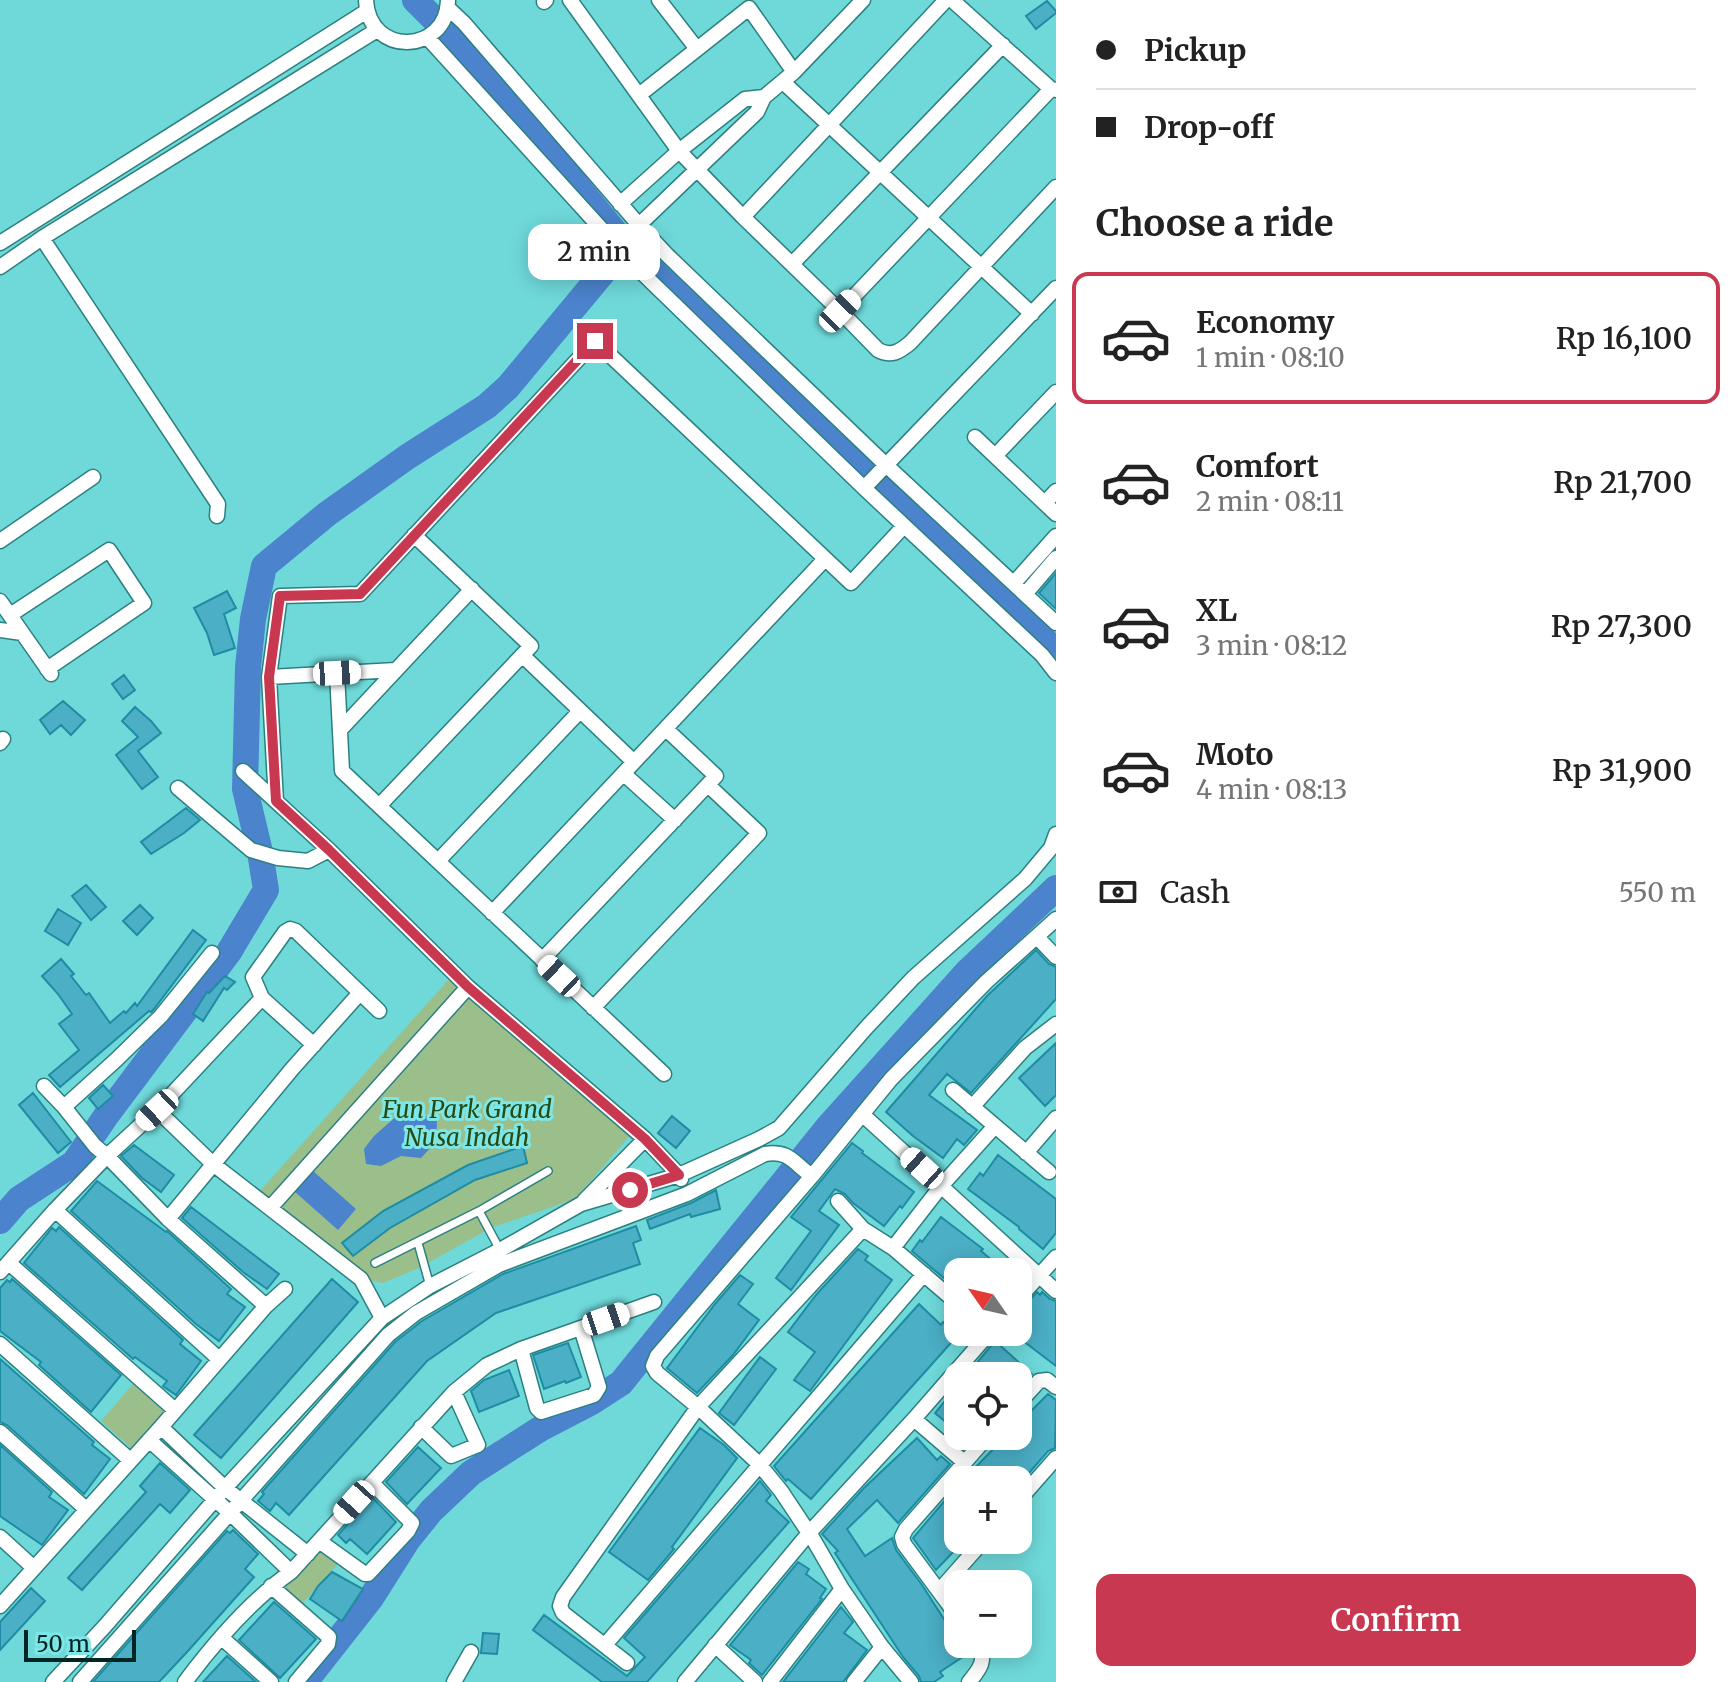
<!DOCTYPE html>
<meta charset="utf-8">
<style>
:root{--surface:#fff;--page:#f6f6f6;--text:#222;--muted:#767676;--line:#e0e0e0;--accent:#c83850}
body{margin:0;font-family:Merriweather,serif;background:var(--page);color:var(--text);height:100vh;display:flex;flex-direction:column;font-size:30px;white-space:nowrap}
*{box-sizing:border-box;margin:0}
p{font-size:26px;color:var(--muted)}
.icon{flex:none;width:44px;height:44px;fill:none;stroke:currentColor;stroke-width:2;stroke-linecap:round;stroke-linejoin:round}
.map{position:relative;flex:1;overflow:hidden}
.sheet{display:flex;flex-direction:column;background:var(--surface);width:680px}
.sheet>*{flex:none}
.banner{display:grid;align-content:center;height:176px;padding:0 40px;background:var(--surface)}
.needle{width:52px;rotate:304deg}
.buttons{position:absolute;left:944px;top:1258px;display:grid;gap:16px}
.buttons a{display:grid;place-items:center;width:88px;height:88px;border-radius:16px;background:var(--surface);box-shadow:0 4px 20px #0003;font-size:40px}
.scale{position:absolute;left:24px;bottom:20px;width:112px;box-sizing:border-box;padding-left:8px;border:4px solid #012425;border-top:0;font-size:22px;line-height:28px;white-space:nowrap;color:#012425;-webkit-text-stroke:6px #7de6e7;paint-order:stroke}
.end{position:absolute;width:36px;height:36px;margin:-18px;border:10px solid #c83850;background:#fff;box-shadow:0 0 0 4px #fff}
.from{border-radius:50%}
.bubble{position:absolute;height:56px;border-radius:16px;background:var(--surface);box-shadow:0 4px 20px #0003;font-size:26px;font-weight:600;line-height:56px;text-align:center}
.car{position:absolute;width:24px;height:48px;margin:-24px -12px;border-radius:10px;box-shadow:0 0 6px 2px #0007;background:linear-gradient(#fff 24%,#345 0 40%,#fff 0 76%,#345 0 86%,#fff 0)}
.banner b{display:flex;align-items:center;gap:28px;height:76px;font-size:30px}
.banner b+b{border-top:2px solid var(--line)}
.banner i{width:20px;height:20px;background:var(--text)}
ul{padding:0;list-style:none}
li{display:flex;align-items:center;gap:24px;height:132px;margin:0 16px 12px;padding:0 24px;border:4px solid transparent;border-radius:16px}
li div{flex:1}
li b{display:block;font-size:30px}
li em{font-style:normal;font-weight:600}
li.active{border-color:var(--accent)}
li>.icon{width:72px;height:72px;stroke-width:1.5}
h2{padding:0 40px;font-size:36px;line-height:96px}
.pay{display:flex;align-items:center;gap:20px;height:88px;padding:0 40px;font-size:30px}
.pay p{margin-inline-start:auto}
.primary-button{display:flex;gap:16px;margin-top:auto;padding:16px 40px}
.primary-button a{flex:1;height:92px;border-radius:16px;background:var(--accent);color:#fff;font-size:32px;font-weight:600;line-height:92px;text-align:center}
main{display:flex;flex:1;min-height:0}
.map>svg:first-child{display:block}
.green{fill:#9bbf8a}
.water{fill:#4b83cc}
.lines{fill:none;stroke-linecap:round;stroke-linejoin:round}
.river{stroke:#4b83cc;stroke-width:26}
.building{fill:#4bafc6;stroke:#1e8ca3;stroke-width:2}
.service-casing{stroke:#2c8080;stroke-width:10}
.minor-casing{stroke:#2c8080;stroke-width:17}
.service{stroke:#fff;stroke-width:7}
.minor{stroke:#fff;stroke-width:14}
.route{stroke:#c83850;stroke-width:10}
.labels{text-anchor:middle;dominant-baseline:central;stroke-width:6;stroke-linejoin:round;paint-order:stroke}
.park-label{font-size:24px;font-style:italic;fill:#274b11;stroke:#7de6e7}
</style>
<main>
<div class="map">
<svg width="1056" height="1682" viewBox="0 0 1056 1682">
<rect width="100%" height="100%" fill="#6fd9da"/>
<path class="green" d="M458 969 634 1131 575 1199 491 1228 419 1268 383 1283 361 1279 259 1192Z
M133 1384 166 1413 131 1448 101 1421Z
M318 1546 337 1565 302 1604 282 1585Z"/>
<path class="water" d="M400 1113 422 1114 437 1121 436 1142 421 1158 401 1156 381 1166 366 1164 364 1149 374 1136Z
M313 1171 356 1209 338 1230 295 1192Z"/>
<g class="lines">
<path class="river" d="M415 0 465 50 629 249 1056 651
M0 1221 19 1199 74 1163 106 1116 229 952 266 890 260 852 245 789 248 667 253 619 264 566 327 514 407 457 487 406 508 387 615 258 629 249
M305 1682 371 1598 407 1541 431 1511 471 1473 540 1429 590 1403 621 1383 828 1127 967 972 1056 888"/>
</g>
<path class="building" d="M1047 1 1056 11V13L1036 29 1026 16Z
M1056 573V609L1039 593Z
M227 591 236 608 224 614 235 648 214 655 207 633 194 608Z
M124 675 135 690 123 699 112 684Z
M63 701 85 720 71 735 61 725 50 734 40 720Z
M135 707 151 721 161 733 138 751 158 777 142 789 116 755 138 737 122 721Z
M186 808 200 820 184 833 151 854 141 842Z
M86 885 106 907 91 920 72 896Z
M140 905 153 918 137 935 123 921Z
M58 909 81 923 68 945 45 931Z
M193 930 206 940 154 1009 151 1012 149 1011 60 1087 49 1075 79 1050 59 1024 72 1014 58 994 42 976 61 959 74 974 71 976 86 995 89 993 110 1023 124 1011 126 1013 135 1003 137 1006Z
M1036 950 1049 964 1056 967V999L971 1093 947 1074 929 1095 977 1130 964 1145 957 1139 943 1158 913 1136 886 1112 987 996Z
M225 976 235 982 227 990 224 988 203 1021 193 1014 207 992 209 993Z
M1056 1043V1095L1045 1106 1019 1078Z
M103 1085 113 1096 98 1109 89 1098Z
M33 1093 71 1142 58 1153 19 1105Z
M672 1116 690 1131 676 1148 658 1133Z
M852 1143 863 1151 862 1153 914 1192 902 1208 900 1206 884 1226 853 1203 845 1194 835 1189 819 1211 839 1225 791 1290 776 1278 811 1231 791 1217Z
M134 1145 174 1175 161 1192 142 1178 121 1156Z
M523 1146 527 1163 475 1180 390 1228 353 1256 342 1243 383 1211 468 1165Z
M998 1155 1056 1199V1233L1043 1249 1019 1229V1227L968 1189 980 1173 983 1176Z
M97 1181 166 1232 167 1231 231 1289 227 1294 245 1307 219 1341 196 1324 71 1211Z
M716 1190 720 1209 691 1217 690 1214 650 1229 647 1220 691 1203Z
M191 1207 279 1274 267 1289 243 1272 182 1218Z
M941 1217 983 1249 981 1251 1006 1272H958V1277L952 1285 912 1251 920 1240 922 1242Z
M636 1226 641 1240 633 1243 640 1264 496 1313 427 1361 289 1515 276 1503 270 1511 258 1501 264 1494 262 1492 395 1342 422 1321 503 1274Z
M59 1227 183 1340 180 1344 201 1361 176 1395 163 1386 167 1381 135 1357 133 1359 24 1263 52 1228 56 1231Z
M858 1249 868 1256 865 1260 892 1280 810 1391 794 1380 815 1352 788 1332 816 1295Z
M740 1275 753 1284 738 1304 759 1320 733 1355 697 1393 667 1368 715 1304Z
M12 1279 121 1375 91 1412 39 1365 41 1362 0 1331V1288L7 1280 10 1282Z
M332 1279 358 1302 221 1458 194 1435Z
M1037 1292 1040 1295 1042 1292 1050 1299 1056 1301V1366L1018 1337V1313Z
M919 1304 941 1325 943 1322 958 1335 811 1499 788 1479 786 1481 774 1466Z
M995 1341 1032 1374 1018 1389V1376H966Z
M568 1343 581 1377 566 1383 565 1381 544 1389 533 1355Z
M760 1357 776 1369 734 1425 719 1413Z
M0 1359 94 1442 92 1445 110 1459 84 1494 7 1425 0 1422Z
M509 1370 519 1396 479 1412 471 1391 484 1380Z
M958 1385V1432L935 1413Z
M1048 1394 1056 1400 1055 1448 1048 1451 1023 1480H963L1006 1436H1018V1424Z
M700 1428 724 1445 737 1458 672 1547 674 1549 648 1580 609 1552Z
M917 1438 937 1460 941 1456 950 1464 898 1523 877 1500 847 1529 865 1556 892 1538 896 1550 922 1585 958 1641V1644L967 1654 940 1672 943 1676 934 1682H921L919 1676 903 1657 835 1553 838 1551 822 1534 864 1488Z
M0 1445 52 1492 49 1497 68 1510 42 1545 0 1516Z
M418 1447 441 1468 407 1504 386 1482Z
M160 1463 190 1490 170 1513 160 1504 82 1590 68 1578 146 1492 140 1486Z
M760 1481 771 1495 766 1501 789 1522 647 1682H602L533 1630 544 1615 627 1676 645 1657 624 1638Z
M958 1485V1547L936 1570 913 1538Z
M372 1497 396 1522 367 1554 350 1539 346 1543 338 1535Z
M233 1530 258 1554 245 1569 254 1577 187 1652 159 1682H93L227 1531 230 1533Z
M798 1562 809 1569 806 1574 826 1589 820 1598 822 1599 762 1675 749 1663 751 1660 730 1645Z
M332 1572 363 1589 342 1621 310 1599 318 1586Z
M31 1588 45 1601 0 1650V1622Z
M274 1602 316 1639 280 1678 239 1640Z
M841 1607 853 1622 844 1633 867 1650 843 1682H783Z
M483 1633 499 1634 497 1654 481 1653Z
M227 1656 256 1682H203Z"/>
<g class="lines">
<g class="service-casing">
<path id="service" d="M479 1211 500 1250
M418 1243 430 1286
M375 1263 479 1211 548 1171"/>
</g>
<g class="minor-casing">
<path id="minor" d="M366 0C369 58 447 54 448 0
M570 0 679 151 743 217 840 311 878 350C891 357 899 352 910 343L1056 187
M659 0 697 49
M952 0 1051 89 1056 90
M544 2 546 0
M447 7 464 23 639 225 667 255 886 465 1056 623
M427 37 637 268 864 488 1042 655 1056 673
M783 82 1032 314
M639 95 749 8 794 72
M620 204 679 151 745 99 764 97
M743 217 946 0
M639 225 757 112 764 97 794 72 863 0
M42 238 218 504 217 516
M0 243 367 11
M792 264 1003 45
M0 267 42 238 377 30
M840 311 1051 89
M975 437 1056 514
M995 456 1056 392
M864 488 1056 288
M1045 503 1056 491
M0 541 93 477
M1014 583 1056 536
M1026 593 1056 558
M0 601 51 674
M10 615 109 550 144 603 47 669
M0 630 22 633
M522 655 634 762
M337 673 342 771 664 1074
M269 677 396 670
M340 730 472 589
M0 743 3 739
M243 771 329 850 468 987 645 1139 679 1175 681 1179
M624 774 675 820
M178 788 251 850 278 858 308 861 329 850
M276 801 269 677 280 596 360 594 595 341 851 583 904 526
M379 806 531 646 414 535
M438 861 580 711
M492 913 825 559
M1037 937 1056 957
M542 960 716 776 666 729
M262 998 314 1045
M593 1008 759 833 708 785
M44 1086 64 1107 95 1146 107 1156 168 1219 266 1306
M953 1090 1049 1172
M64 1107 116 1060 161 1016 212 953
M972 1107 1025 1048 1056 1024
M157 1110 213 1164 361 1279 382 1318
M863 1115 1056 1291
M1026 1153 1056 1118
M812 1176 657 1356 653 1366 657 1373 698 1407 759 1464 781 1491 813 1539 842 1589 882 1647 911 1682
M584 1201 645 1139
M838 1201 863 1229 893 1248 949 1296
M270 1208 468 987
M55 1210 219 1359
M168 1219 292 1069 359 994
M893 1248 942 1185 995 1126
M9 1263 175 1410
M0 1272 55 1210 107 1156 157 1110 262 998 253 977 285 932 290 929 296 931 379 1011
M1018 1299 1056 1257
M0 1344 130 1460
M521 1349 537 1408 541 1412 594 1395 599 1387 581 1328
M1018 1404 1039 1381 1047 1380 1056 1387
M914 1419 964 1462
M161 1427 225 1488 308 1554
M421 1427 451 1456 478 1445 454 1392
M0 1432 86 1509
M149 1440 229 1512 291 1572
M1018 1501 1056 1458
M0 1537 34 1568
M319 1541 365 1574H368L408 1531 412 1523 372 1483
M271 1586 329 1637 328 1644 296 1682
M939 1591 984 1540
M0 1606 161 1427 266 1306 285 1289
M958 1617 904 1544 902 1537 906 1529 988 1436
M222 1638 271 1682
M605 1645 924 1274
M715 1645 755 1682
M627 1663 563 1613 560 1606 563 1597 698 1407 863 1229
M53 1682 105 1626 225 1488 382 1318 430 1286 500 1250 581 1204 679 1175 759 1139 779 1128 866 1028 913 978 1025 879 1051 848 1056 834
M80 1682 388 1335 416 1313 499 1265 687 1194 765 1154C790 1150 793 1163 812 1176L891 1079 986 982 1056 919
M185 1682C215 1642 250 1601 291 1572L454 1392 487 1365 521 1349 654 1302
M454 1682 471 1652
M685 1682 809 1533 914 1419 990 1332
M770 1682 842 1589
M854 1682 882 1647
M969 1682C980 1669 987 1660 978 1644"/>
</g>
<use href="#service" class="service"/>
<use href="#minor" class="minor"/>
</g>
<g class="lines">
<path class="route" d="M595 341 360 594 280 596 269 677 276 801 329 850 468 987 645 1139 679 1175 630 1190"/>
</g>
<g class="labels">
<g class="park-label">
<text x="467" y="1109">Fun Park Grand<tspan x="467" dy="28">Nusa Indah</tspan></text>
</g>
</g>
</svg>
<div class="buttons">
<a><svg class="needle" viewBox="-14 -14 28 28"><path d="M0-13l5 13h-10z" fill="#e53935"/><path d="M0 13l5-13h-10z" fill="#767676"/></svg></a>
<a><svg class="icon" aria-label="locate" viewBox="0 0 24 24"><circle cx="12" cy="12" r="6"/><path d="M12 2v4M12 18v4M2 12h4M18 12h4"/></svg></a>
<a>+</a>
<a>−</a>
</div>
<div class="scale">50 m</div>
<i class="end from" style="left:630px;top:1190px"></i>
<i class="end" style="left:595px;top:341px"></i>
<div class="bubble" style="left:528px;top:224px;width:132px">2 min</div>
<i class="car" style="left:840px;top:311px;rotate:44deg"></i>
<i class="car" style="left:337px;top:673px;rotate:87deg"></i>
<i class="car" style="left:559px;top:976px;rotate:313deg"></i>
<i class="car" style="left:157px;top:1110px;rotate:227deg"></i>
<i class="car" style="left:922px;top:1168px;rotate:312deg"></i>
<i class="car" style="left:606px;top:1319px;rotate:71deg"></i>
<i class="car" style="left:354px;top:1502px;rotate:222deg"></i>
</div>
<section class="sheet">
<div class="banner">
<b><i class="from"></i>Pickup</b>
<b><i></i>Drop-off</b>
</div>
<h2>Choose a ride</h2>
<ul>
<li class="active"><svg class="icon" aria-label="car" viewBox="0 0 24 24"><path d="M5 17H2v-5l4-1 3-4h7l3 4 3 1v5h-3M9 17h6M6 11h13"/><circle cx="7" cy="17" r="2"/><circle cx="17" cy="17" r="2"/></svg><div><b>Economy</b><p>1 min · 08:10</p></div><em>Rp 16,100</em></li>
<li><svg class="icon" aria-label="car" viewBox="0 0 24 24"><path d="M5 17H2v-5l4-1 3-4h7l3 4 3 1v5h-3M9 17h6M6 11h13"/><circle cx="7" cy="17" r="2"/><circle cx="17" cy="17" r="2"/></svg><div><b>Comfort</b><p>2 min · 08:11</p></div><em>Rp 21,700</em></li>
<li><svg class="icon" aria-label="car" viewBox="0 0 24 24"><path d="M5 17H2v-5l4-1 3-4h7l3 4 3 1v5h-3M9 17h6M6 11h13"/><circle cx="7" cy="17" r="2"/><circle cx="17" cy="17" r="2"/></svg><div><b>XL</b><p>3 min · 08:12</p></div><em>Rp 27,300</em></li>
<li><svg class="icon" aria-label="car" viewBox="0 0 24 24"><path d="M5 17H2v-5l4-1 3-4h7l3 4 3 1v5h-3M9 17h6M6 11h13"/><circle cx="7" cy="17" r="2"/><circle cx="17" cy="17" r="2"/></svg><div><b>Moto</b><p>4 min · 08:13</p></div><em>Rp 31,900</em></li>
</ul>
<div class="pay"><svg class="icon" aria-label="cash" viewBox="0 0 24 24"><path d="M3 7h18v10H3z"/><circle cx="12" cy="12" r="2"/></svg>Cash<p>550 m</p></div>
<div class="primary-button"><a>Confirm</a></div>
</section>
</main>
